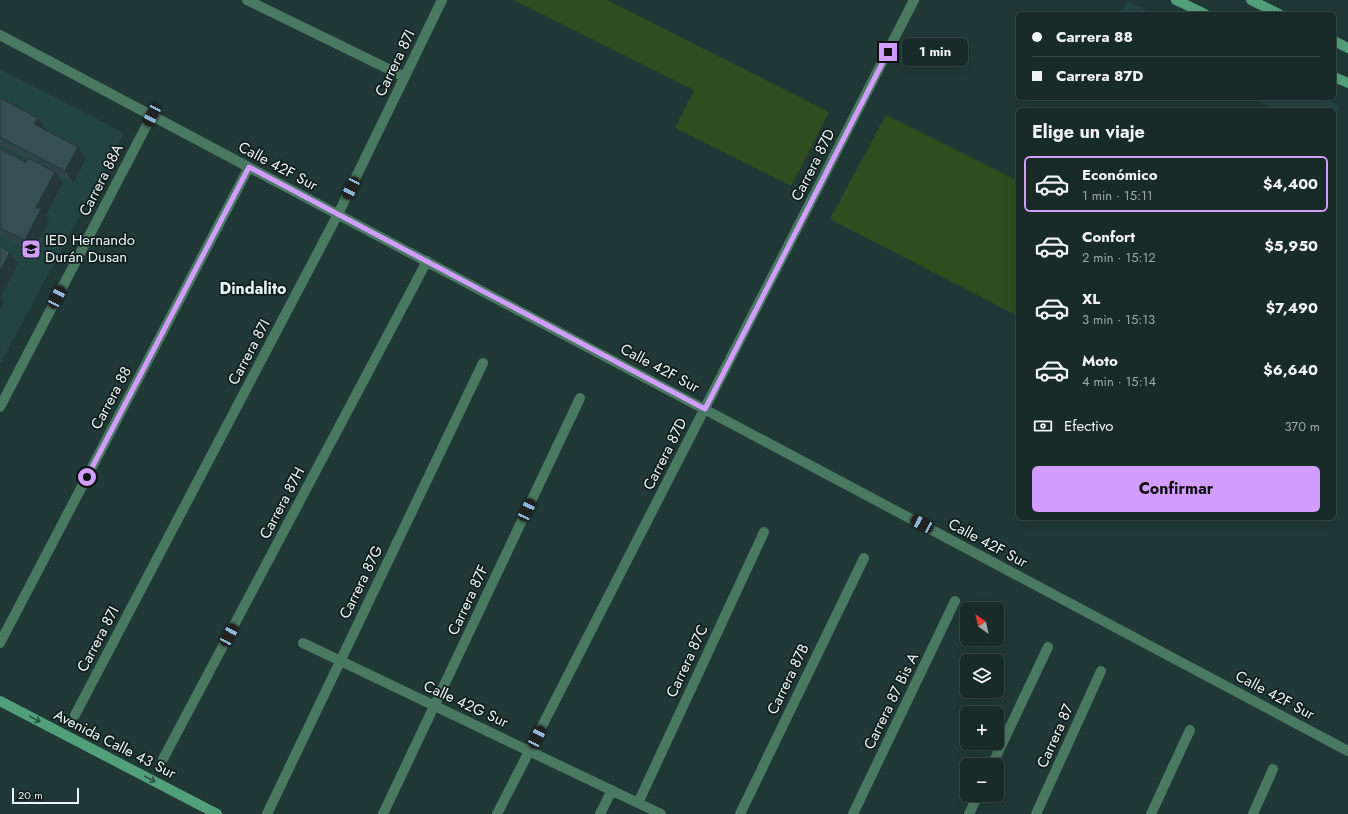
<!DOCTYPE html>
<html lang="es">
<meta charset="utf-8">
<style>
:root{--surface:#182b28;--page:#213330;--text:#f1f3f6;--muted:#9fa7a8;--line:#364745;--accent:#d19dfe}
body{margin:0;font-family:Jost,sans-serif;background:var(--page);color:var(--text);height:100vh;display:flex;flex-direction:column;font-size:15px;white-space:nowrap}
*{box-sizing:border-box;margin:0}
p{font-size:13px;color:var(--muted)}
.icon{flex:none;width:22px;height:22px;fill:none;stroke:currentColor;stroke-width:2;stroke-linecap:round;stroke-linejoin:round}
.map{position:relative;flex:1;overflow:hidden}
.details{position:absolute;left:1016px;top:108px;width:320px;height:412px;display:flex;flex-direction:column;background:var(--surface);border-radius:6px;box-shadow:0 4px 16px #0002,0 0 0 1px var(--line)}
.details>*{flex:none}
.top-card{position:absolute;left:1016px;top:12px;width:320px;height:88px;border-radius:6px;box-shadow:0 4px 16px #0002,0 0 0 1px var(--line);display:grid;align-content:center;height:88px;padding:0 16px;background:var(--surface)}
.needle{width:26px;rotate:326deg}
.controls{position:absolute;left:960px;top:602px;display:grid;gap:8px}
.controls a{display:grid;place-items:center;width:44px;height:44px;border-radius:6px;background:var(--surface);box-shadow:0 4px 16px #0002,0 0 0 1px var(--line);font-size:20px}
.scale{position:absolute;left:12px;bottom:10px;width:67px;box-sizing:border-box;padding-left:4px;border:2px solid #e7f6f4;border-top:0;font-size:11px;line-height:14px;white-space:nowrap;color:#e7f6f4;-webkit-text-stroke:3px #131e1c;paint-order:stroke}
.end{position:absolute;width:18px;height:18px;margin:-9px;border:5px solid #d19dfe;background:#111;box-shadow:0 0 0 2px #111}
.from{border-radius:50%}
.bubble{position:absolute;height:28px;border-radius:6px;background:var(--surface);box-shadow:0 4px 16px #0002,0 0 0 1px var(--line);font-size:13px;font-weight:700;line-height:28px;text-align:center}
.car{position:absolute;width:12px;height:24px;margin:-12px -6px;border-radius:5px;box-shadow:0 0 3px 1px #0007;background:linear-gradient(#222 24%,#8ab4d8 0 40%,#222 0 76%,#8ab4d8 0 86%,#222 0)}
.top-card b{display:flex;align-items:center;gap:14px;height:38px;font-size:15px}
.top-card b+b{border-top:1px solid var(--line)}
.top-card i{width:10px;height:10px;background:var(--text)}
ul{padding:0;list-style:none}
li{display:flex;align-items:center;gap:12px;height:56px;margin:0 8px 6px;padding:0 8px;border:2px solid transparent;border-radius:6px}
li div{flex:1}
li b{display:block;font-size:15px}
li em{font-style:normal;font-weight:700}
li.on{border-color:var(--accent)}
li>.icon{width:36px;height:36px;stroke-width:1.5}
h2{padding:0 16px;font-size:18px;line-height:48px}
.pay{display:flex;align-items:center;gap:10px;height:44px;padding:0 16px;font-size:15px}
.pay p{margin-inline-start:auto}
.button{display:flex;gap:8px;margin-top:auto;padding:8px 16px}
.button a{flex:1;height:46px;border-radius:6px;background:var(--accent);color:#111;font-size:16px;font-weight:700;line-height:46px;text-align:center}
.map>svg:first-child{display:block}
.built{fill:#224541}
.green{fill:#2f4e20}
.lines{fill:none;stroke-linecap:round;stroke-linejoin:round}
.street{stroke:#4a7961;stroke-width:10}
.secondary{stroke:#52a07a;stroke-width:10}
.wall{fill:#2e4448}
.shaded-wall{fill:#26373b}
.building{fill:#364f54;stroke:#26373b}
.oneway{stroke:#2c5242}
.route{stroke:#d19dfe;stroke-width:5}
.labels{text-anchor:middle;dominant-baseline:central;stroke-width:3.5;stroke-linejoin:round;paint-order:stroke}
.street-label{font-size:15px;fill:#e7f6f4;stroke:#131e1c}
.poi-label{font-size:15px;fill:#e7f6f4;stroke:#131e1c;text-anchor:start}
.neighbourhood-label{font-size:16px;font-weight:bold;fill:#e7f6f4;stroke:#131e1c}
</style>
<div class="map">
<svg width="1348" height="814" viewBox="0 0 1348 814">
<rect width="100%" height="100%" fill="#203936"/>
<path class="built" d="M1127 1 1154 14H1120Z
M0 69 124 133 0 364Z
M1251 98H1325L1340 106 1334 118V110H1275Z"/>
<path class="green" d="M514 0H607L829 112 791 186 675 128 694 90Z
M886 115 1018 181V316L830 219Z"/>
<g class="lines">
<path class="street" d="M247 0 405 77
M0 35 1348 751
M0 407 152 115
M0 643 249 167
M303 643 661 814
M75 715 338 214 442 0
M163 759 427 261
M992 765 1048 647
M638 803 764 532
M267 814 483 363
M383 814 580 398
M497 814 914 0
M600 814 612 790
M740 814 864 558
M853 814 955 601
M969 814 978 795
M1036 814 1101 671
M1151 814 1190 730
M1253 814 1273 769"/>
<path class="secondary" d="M1176 0 1205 14
M1251 0 1279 14
M1334 41 1348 48
M1334 77 1348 83
M0 701 217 814"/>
</g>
<path class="wall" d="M0 98 38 118 46 130 86 159 73 183 56 174 63 183 46 216 49 221 33 252 1 236 0 238V149L26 162 27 159 0 145Z"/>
<path class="shaded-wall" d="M38 118 46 130 34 124Z
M78 147 86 159 73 183 65 171Z
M55 172 63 183 46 216 49 221 33 252 25 240 36 207Z
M10 252 18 264 1 297 4 302 0 310V271Z"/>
<path class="building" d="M0 98 38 118 34 124 78 147 65 171 0 137Z
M0 149 26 162 28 158 55 172 36 207 41 209 25 240 0 228Z
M0 247 10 252 0 271Z"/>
<defs><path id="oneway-shaft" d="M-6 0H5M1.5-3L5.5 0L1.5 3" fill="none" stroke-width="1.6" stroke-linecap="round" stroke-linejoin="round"/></defs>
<g class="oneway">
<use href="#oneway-shaft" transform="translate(35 719) rotate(28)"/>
<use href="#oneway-shaft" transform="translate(150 779) rotate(28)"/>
</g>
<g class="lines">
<path class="route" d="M87 477 249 167 705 409 888 52"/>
</g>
<defs>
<g id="school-square" transform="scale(1)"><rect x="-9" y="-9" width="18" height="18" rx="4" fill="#d19dfe" stroke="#131e1c"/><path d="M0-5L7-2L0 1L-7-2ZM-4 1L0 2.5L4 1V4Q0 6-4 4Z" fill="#111"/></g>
</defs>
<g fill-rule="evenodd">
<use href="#school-square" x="31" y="249"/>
</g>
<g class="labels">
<g class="street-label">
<text transform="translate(395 63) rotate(-64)">Carrera 87I</text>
<text transform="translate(813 165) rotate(-63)">Carrera 87D</text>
<text transform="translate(278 166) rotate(28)">Calle 42F Sur</text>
<text transform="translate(101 180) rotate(-63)">Carrera 88A</text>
<text transform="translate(249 352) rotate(-62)">Carrera 87I</text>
<text transform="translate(660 368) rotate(28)">Calle 42F Sur</text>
<text transform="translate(111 398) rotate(-62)">Carrera 88</text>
<text transform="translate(665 454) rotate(-63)">Carrera 87D</text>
<text transform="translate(282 503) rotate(-62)">Carrera 87H</text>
<text transform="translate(988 543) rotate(28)">Calle 42F Sur</text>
<text transform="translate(361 582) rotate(-64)">Carrera 87G</text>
<text transform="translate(468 600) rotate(-65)">Carrera 87F</text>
<text transform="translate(98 639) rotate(-62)">Carrera 87I</text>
<text transform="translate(687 661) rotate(-65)">Carrera 87C</text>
<text transform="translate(788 679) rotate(-64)">Carrera 87B</text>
<text transform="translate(1275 695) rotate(28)">Calle 42F Sur</text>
<text transform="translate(891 701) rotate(-64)">Carrera 87 Bis A</text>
<text transform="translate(466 704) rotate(25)">Calle 42G Sur</text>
<text transform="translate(1055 736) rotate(-66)">Carrera 87</text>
<text transform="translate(115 744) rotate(27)">Avenida Calle 43 Sur</text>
</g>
<g class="poi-label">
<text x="45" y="240">IED Hernando<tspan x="45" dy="17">Durán Dusan</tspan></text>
</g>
<g class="neighbourhood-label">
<text x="253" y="288">Dindalito</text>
</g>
</g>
</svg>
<div class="controls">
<a><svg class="needle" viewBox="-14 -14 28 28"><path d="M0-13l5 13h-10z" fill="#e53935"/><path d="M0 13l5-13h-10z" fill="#9fa7a8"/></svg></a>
<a><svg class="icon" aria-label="layers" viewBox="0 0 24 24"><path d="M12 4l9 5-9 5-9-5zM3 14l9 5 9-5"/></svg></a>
<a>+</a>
<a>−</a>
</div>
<div class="scale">20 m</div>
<i class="end from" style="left:87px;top:477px"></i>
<i class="end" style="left:888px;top:52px"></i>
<div class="bubble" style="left:902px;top:38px;width:66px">1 min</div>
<i class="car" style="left:152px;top:115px;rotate:207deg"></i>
<i class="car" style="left:351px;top:188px;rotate:206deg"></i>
<i class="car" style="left:57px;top:297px;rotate:27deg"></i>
<i class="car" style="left:527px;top:510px;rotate:25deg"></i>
<i class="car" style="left:922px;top:524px;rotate:298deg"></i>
<i class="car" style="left:229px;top:635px;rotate:28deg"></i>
<i class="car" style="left:537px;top:737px;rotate:27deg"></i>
<div class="top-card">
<b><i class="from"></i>Carrera 88</b>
<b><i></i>Carrera 87D</b>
</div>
<section class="details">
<h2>Elige un viaje</h2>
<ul>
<li class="on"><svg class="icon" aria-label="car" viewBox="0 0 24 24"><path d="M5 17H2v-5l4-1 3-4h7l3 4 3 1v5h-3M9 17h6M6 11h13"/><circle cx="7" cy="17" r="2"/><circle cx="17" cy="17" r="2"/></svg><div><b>Económico</b><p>1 min · 15:11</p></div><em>$4,400</em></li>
<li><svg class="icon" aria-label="car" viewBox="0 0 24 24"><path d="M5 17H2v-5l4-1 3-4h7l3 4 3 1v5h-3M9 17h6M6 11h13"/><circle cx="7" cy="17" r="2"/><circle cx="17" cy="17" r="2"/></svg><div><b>Confort</b><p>2 min · 15:12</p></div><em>$5,950</em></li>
<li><svg class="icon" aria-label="car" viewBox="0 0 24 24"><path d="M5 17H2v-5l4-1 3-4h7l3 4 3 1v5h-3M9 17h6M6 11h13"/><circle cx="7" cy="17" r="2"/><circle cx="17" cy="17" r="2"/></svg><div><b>XL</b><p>3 min · 15:13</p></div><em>$7,490</em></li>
<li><svg class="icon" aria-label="car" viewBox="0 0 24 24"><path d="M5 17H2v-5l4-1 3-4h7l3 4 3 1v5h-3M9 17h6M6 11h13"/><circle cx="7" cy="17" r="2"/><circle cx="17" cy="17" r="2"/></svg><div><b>Moto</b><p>4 min · 15:14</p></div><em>$6,640</em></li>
</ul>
<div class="pay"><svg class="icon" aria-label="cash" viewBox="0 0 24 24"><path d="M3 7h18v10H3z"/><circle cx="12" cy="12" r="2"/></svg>Efectivo<p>370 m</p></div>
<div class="button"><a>Confirmar</a></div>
</section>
</div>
